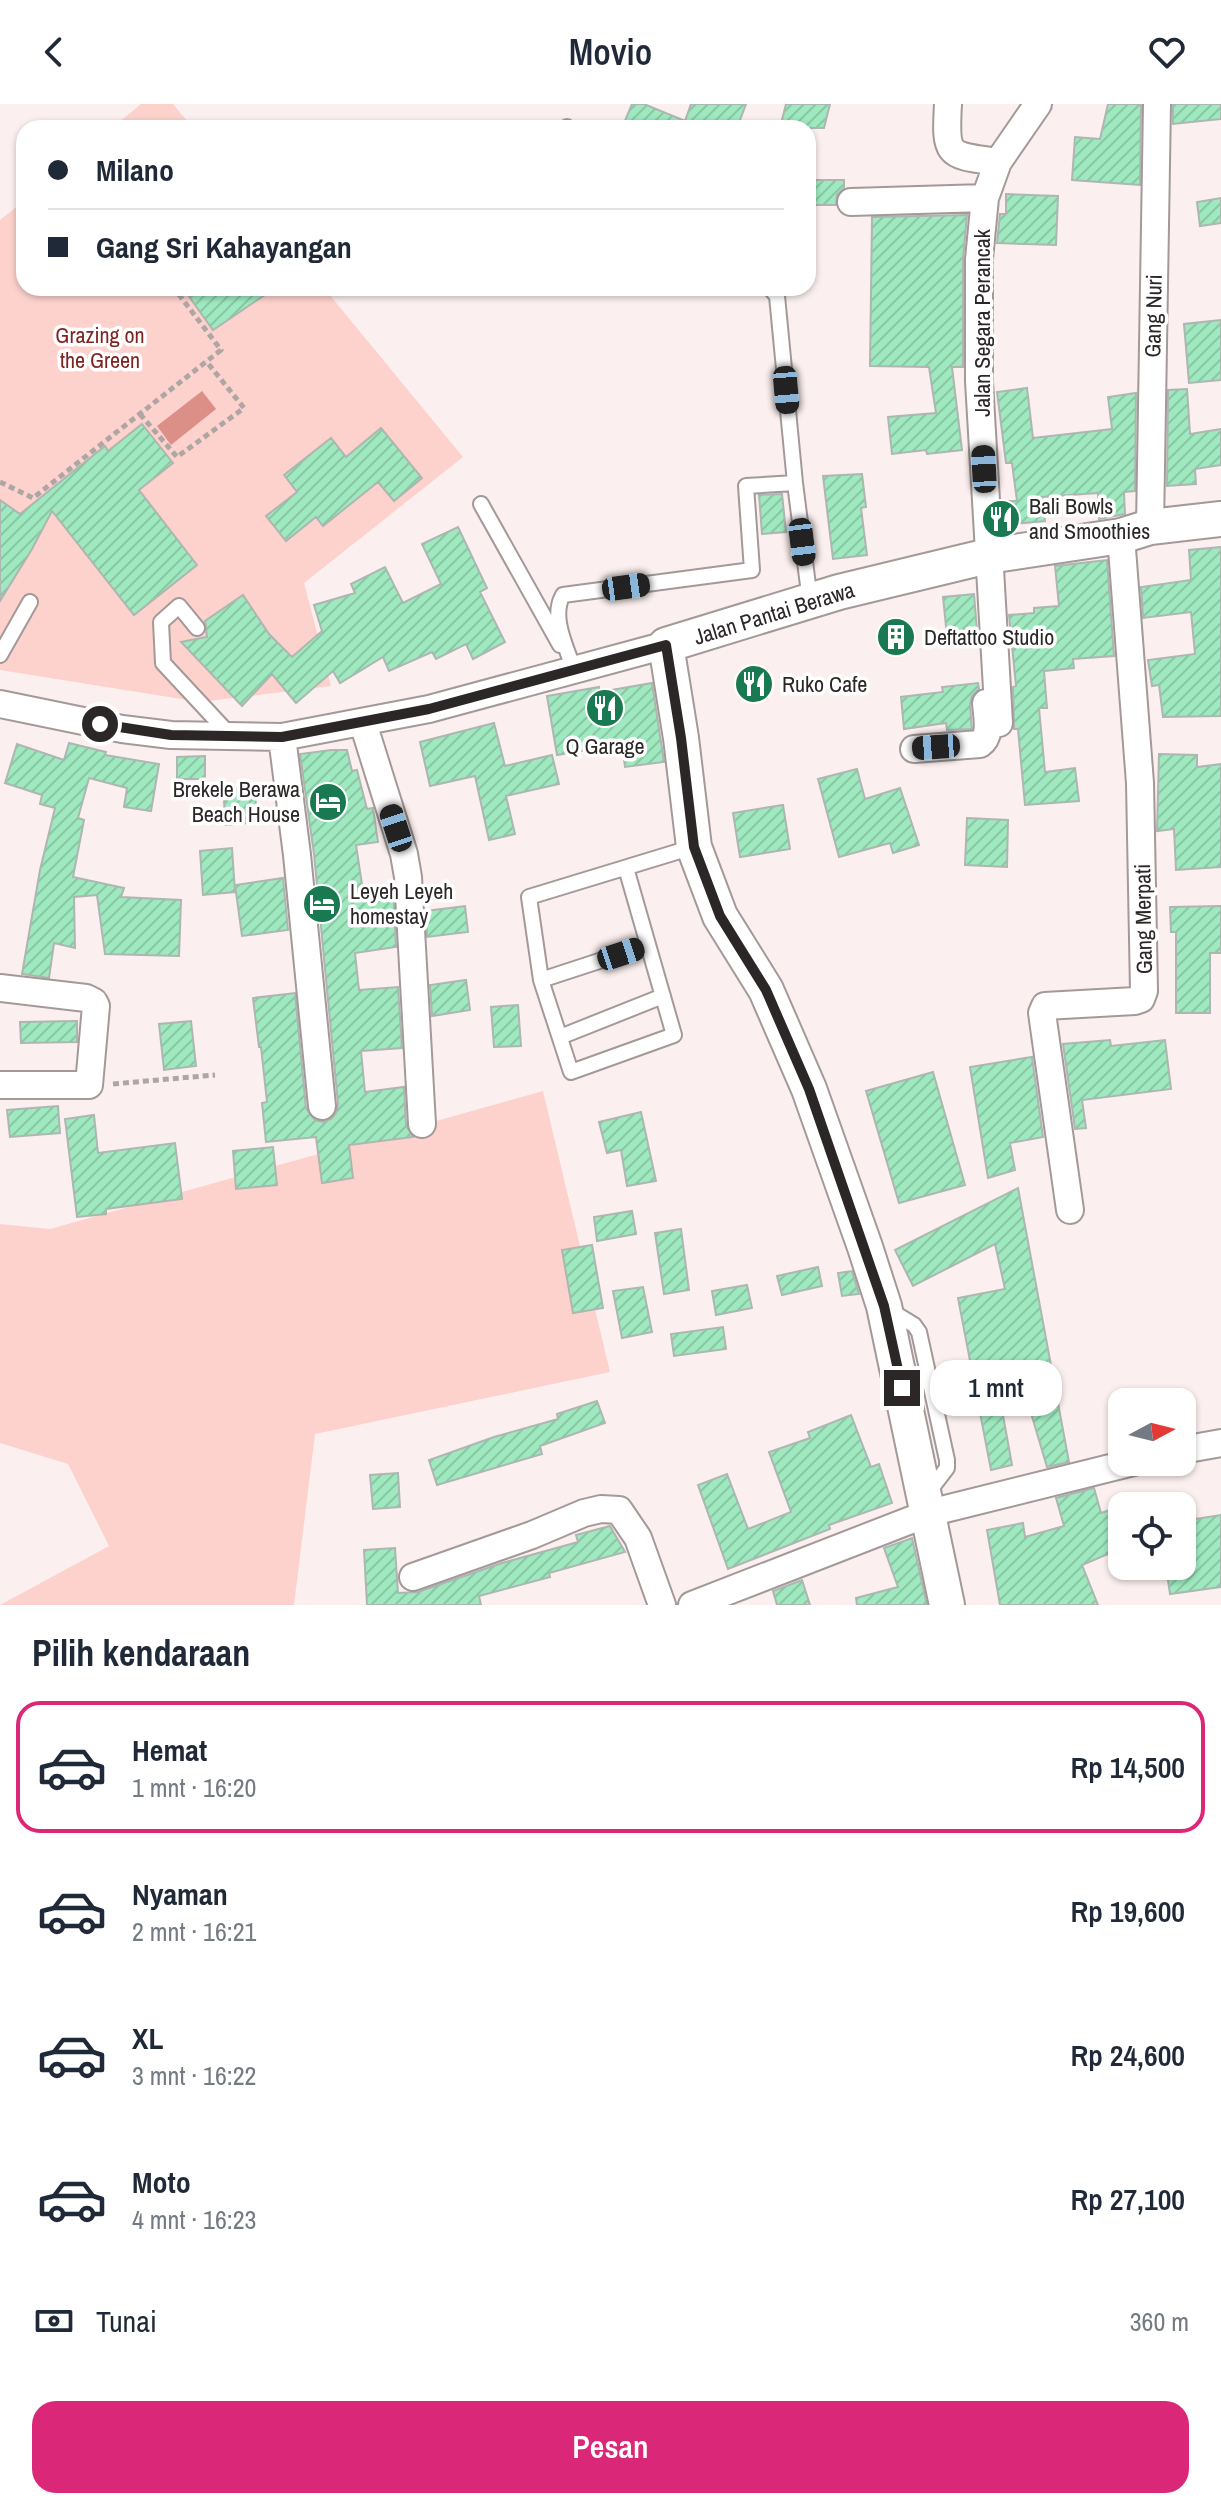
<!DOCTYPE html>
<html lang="id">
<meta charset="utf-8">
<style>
:root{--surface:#fff;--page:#f2f2f3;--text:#1f2937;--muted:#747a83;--line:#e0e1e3;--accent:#db2777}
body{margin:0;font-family:"Archivo Narrow",sans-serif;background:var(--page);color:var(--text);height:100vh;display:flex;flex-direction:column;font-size:30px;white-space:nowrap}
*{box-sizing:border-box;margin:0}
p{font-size:26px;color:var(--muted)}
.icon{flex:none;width:44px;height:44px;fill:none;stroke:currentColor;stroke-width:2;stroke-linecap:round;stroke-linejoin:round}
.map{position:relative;height:1501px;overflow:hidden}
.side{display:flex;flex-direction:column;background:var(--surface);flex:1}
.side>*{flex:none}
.banner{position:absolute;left:16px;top:16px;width:800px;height:176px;border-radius:24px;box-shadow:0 2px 6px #0004;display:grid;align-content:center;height:176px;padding:0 32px;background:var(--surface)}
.needle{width:52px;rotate:83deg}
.buttons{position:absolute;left:1108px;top:1284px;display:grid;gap:16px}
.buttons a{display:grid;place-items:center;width:88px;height:88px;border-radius:16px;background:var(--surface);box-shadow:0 2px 6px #0004;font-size:40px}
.end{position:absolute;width:36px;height:36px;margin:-18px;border:10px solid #2b2726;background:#fff;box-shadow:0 0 0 4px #fff}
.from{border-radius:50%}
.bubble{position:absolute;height:56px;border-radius:24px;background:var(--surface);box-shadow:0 2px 6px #0004;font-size:26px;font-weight:600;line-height:56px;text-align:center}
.car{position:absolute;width:24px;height:48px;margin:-24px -12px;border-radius:10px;box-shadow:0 0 6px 2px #0007;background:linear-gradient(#222 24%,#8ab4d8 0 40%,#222 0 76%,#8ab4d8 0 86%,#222 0)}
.banner b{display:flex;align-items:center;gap:28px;height:76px;font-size:30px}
.banner b+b{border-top:2px solid var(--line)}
.banner i{width:20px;height:20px;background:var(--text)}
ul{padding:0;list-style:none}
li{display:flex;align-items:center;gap:24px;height:132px;margin:0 16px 12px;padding:0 16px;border:4px solid transparent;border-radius:24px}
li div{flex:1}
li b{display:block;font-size:30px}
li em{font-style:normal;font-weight:600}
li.on{border-color:var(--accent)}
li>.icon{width:72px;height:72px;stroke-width:1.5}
h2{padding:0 32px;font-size:36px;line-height:96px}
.pay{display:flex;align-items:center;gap:20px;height:88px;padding:0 32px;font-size:30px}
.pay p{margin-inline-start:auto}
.primary-button{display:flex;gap:16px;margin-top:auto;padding:16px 32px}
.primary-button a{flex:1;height:92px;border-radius:24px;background:var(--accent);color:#fff;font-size:32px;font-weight:600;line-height:92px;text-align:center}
header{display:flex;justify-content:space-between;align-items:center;height:104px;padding:0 32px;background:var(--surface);font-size:36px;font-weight:600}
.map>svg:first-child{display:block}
.green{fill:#fdd2cd}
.water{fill:#db8f87}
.building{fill:url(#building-hatch);stroke:#adb6b1;stroke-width:2}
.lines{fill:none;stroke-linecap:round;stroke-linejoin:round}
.service-casing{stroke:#a39998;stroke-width:18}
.minor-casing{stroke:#a39998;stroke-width:30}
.tertiary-casing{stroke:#a39998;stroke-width:38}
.path{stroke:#aea6a5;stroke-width:5;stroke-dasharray:6 4;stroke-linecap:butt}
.service{stroke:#fff;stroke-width:14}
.minor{stroke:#fff;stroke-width:26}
.tertiary{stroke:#fff;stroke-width:34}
.route{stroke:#2b2726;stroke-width:10}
.labels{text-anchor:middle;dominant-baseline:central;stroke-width:7;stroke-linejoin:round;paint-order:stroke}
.street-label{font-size:22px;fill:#2b2726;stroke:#fff}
.park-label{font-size:22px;fill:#7e2421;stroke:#fff}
.poi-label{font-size:22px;fill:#2b2726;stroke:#fff;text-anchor:start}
</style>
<header><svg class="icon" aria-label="back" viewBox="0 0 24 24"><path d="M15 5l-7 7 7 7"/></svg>Movio<svg class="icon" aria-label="heart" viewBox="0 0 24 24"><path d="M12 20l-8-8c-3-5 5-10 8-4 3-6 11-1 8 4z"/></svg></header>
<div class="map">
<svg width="1221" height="1501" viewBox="0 0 1221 1501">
<defs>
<pattern id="building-hatch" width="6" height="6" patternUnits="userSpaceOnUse" patternTransform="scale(2)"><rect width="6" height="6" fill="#9ee9bf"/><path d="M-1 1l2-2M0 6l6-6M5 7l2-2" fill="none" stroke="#88c8a4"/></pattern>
</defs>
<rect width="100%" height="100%" fill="#fbf0ef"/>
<path class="green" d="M141 0H173L193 24H112Z
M24 97V184H324L463 353 304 479 331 582 200 598 0 566V116Z
M543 987 610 1268 315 1330 294 1501H0L109 1442 68 1360 0 1339V1120L50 1125Z"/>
<path class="water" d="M202 287 216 305 171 341 157 322Z"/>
<path class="building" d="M632 0H644L685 17 691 0H746L737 24H622Z
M786 0H830L824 24H780Z
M1108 0H1141L1140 81 1072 76 1075 33 1100 35Z
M1173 0H1221V15L1173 20Z
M808 76H844V84L837 91 836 101H808Z
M1006 90 1058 92 1056 141 997 139 1000 110H1006Z
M1221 94V119L1200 122 1197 98Z
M967 111 963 155V263H952L962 346 927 350 926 346 892 350 888 313 936 309 929 263 870 262 872 113Z
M183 184H275L213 226Z
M1221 216V276L1189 279 1184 220Z
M1027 284 1033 334 1112 325 1108 293 1136 289 1135 387 1124 388 1125 410 1099 415 1098 389 1042 393 1045 417 1012 420 1009 397H1017L1012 359H1006L997 288Z
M1187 285 1190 330 1221 325V361L1195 365 1196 380 1167 382 1168 286Z
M142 320 173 359 139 386 197 461 134 511 52 407 32 445 0 497V396L20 410 105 342 108 347Z
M381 324 422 374 394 397 378 378 323 422 316 413 286 437 266 412 297 388 284 371 331 334 346 353Z
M862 370 866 403 861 404 867 451 833 455 823 372Z
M782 390 786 428 762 430 759 391Z
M458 423 487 484 480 488 505 538 473 555 466 540 436 555 432 548 389 567 383 553 340 579 333 567 296 599 272 570 242 602 181 538 207 533 205 517 243 491 269 530 292 553 322 527 314 501 355 489 351 480 385 463 403 499 441 480 422 440Z
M1221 443V612L1163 613 1159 581 1152 582 1148 556 1195 550 1191 508 1143 514 1141 483 1191 476 1189 446Z
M1107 456 1114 552 1073 555 1074 564 1044 567 1047 604H1039L1045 668 1075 664 1079 697 1025 701 1018 625H1014L1013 583 1016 582 1009 511 1034 509V504L1059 502 1055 462Z
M974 490 978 539 948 542 943 493Z
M652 579 664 658 625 663 622 640 557 651 547 592 599 583 600 588Z
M978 579 979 585 972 592 970 600 972 625 947 626 946 619 904 625 901 593 943 588 942 583Z
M494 619 505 662 552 651 559 680 506 692 515 730 489 736 475 672 430 682 420 638Z
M69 639 106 648 105 651 159 660 151 707 124 703 127 684 89 674 78 714 84 716 73 773 124 784 121 793 181 796 179 852 105 850 97 791 74 793 75 844 54 839 49 874 22 870 40 766 55 704 40 700 42 691 5 679 17 640 64 656Z
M331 646H347L352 667 357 666 367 705 373 704 378 738 356 741 363 787 393 783 396 843 355 849 359 886 398 883 402 944 361 947 365 988 404 983 406 1021 413 1033 349 1041 353 1074 322 1079 316 1033 266 1038 262 999 267 998 261 943H259L253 894 295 889 306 1004 315 1016 323 1018 331 1015 336 1009 338 1000 314 750 300 650Z
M1159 650 1197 651V663L1221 660V763L1176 766 1174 725 1157 727Z
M205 652V675H177V653Z
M857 665 865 695 900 684 919 741 893 749 890 739 839 753 818 675Z
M254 682 258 718 226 721 223 686Z
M783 701 790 745 740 753 733 709Z
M967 714 1008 716 1007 763 965 761Z
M232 744 235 788 203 791 200 747Z
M283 774 288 826 242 832 235 781Z
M465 802 468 828 427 833 426 807Z
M1221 802V849H1210V909H1176V828H1171L1170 803Z
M466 876 470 906 432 912 430 881Z
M518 901 521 942 494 943 491 903Z
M77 917V938L21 939 20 918Z
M191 917 196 962 164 966 159 920Z
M1110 936 1111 942 1165 936 1171 985 1082 996 1086 1024 1075 1025 1063 940Z
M1032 953 1043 1033 1010 1039 1015 1066 988 1074 970 963Z
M933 968 965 1081 899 1099 866 987Z
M58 1002 60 1029 10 1033 7 1006Z
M641 1008 656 1077 627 1082 621 1046 607 1049 599 1018Z
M94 1011 98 1049 175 1039 182 1095 106 1105V1110L77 1113 65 1015Z
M273 1043 277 1081 236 1085 233 1047Z
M1018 1084 1069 1358 1047 1363 1020 1272 997 1278 1012 1361 991 1366 958 1194 1005 1185 995 1140 913 1182 895 1146Z
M632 1107 636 1130 597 1137 594 1113Z
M681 1125 689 1186 664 1190 655 1129Z
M592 1141 603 1204 573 1209 562 1146Z
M818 1163 822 1182 782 1191 777 1172Z
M852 1167 859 1190 842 1192 838 1169Z
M747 1181 752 1204 716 1211 712 1187Z
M643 1183 652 1228 622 1234 613 1187Z
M723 1223 726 1245 674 1252 671 1230Z
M597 1297 605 1319 540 1342 542 1350 437 1381 429 1356 494 1333 558 1315 557 1310Z
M851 1311 871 1363 879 1360 892 1399 829 1421 830 1425 728 1465 698 1381 727 1370 748 1425 791 1408 769 1348 810 1334 808 1328Z
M398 1369 400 1403 373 1405 370 1371Z
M1094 1384 1101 1409 1122 1402V1444L1082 1461 1098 1501H1000L987 1426 1023 1419 1025 1433 1064 1422 1056 1394Z
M1221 1411V1483L1170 1490 1166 1462H1182V1417Z
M610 1422 625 1448 549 1469 550 1473 479 1492 481 1501H367L364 1446 395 1444 398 1489 418 1488 502 1459 578 1438 576 1431Z
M912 1434 927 1501H857L856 1494 898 1483 884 1444Z
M802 1476 810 1501H777L773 1487Z"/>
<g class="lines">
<g class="service-casing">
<path id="service" d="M567 23 568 24
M770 184 777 192 795 379
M481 400 560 541
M197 524 179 502 161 518 163 559 230 631
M0 551 30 498
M574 566C567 544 550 513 563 491L752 466 746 382 795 379 810 497
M626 764 674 931 571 968 541 876 529 793 693 743
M541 876 648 841
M560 933 663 892
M891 1207 914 1221 919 1228 947 1356V1364L927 1390"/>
</g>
<g class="minor-casing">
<path id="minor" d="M948 0C945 53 947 51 998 58
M851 98 985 94
M1150 423 1157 0
M0 600 122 625 171 631 282 633 429 605 666 541
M363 619 404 750 408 773 422 1020
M999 619 979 277V155L985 94 998 58 1038 0
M282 633 297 751 322 1002
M914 645 980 640C992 632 987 613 986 599
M0 884 86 894 94 898 96 902 89 981H0
M1070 1106 1042 909 1045 902 1135 897 1141 895 1144 887 1140 679 1121 432
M1182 1346 1221 1339
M413 1473 532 1431 584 1409 601 1405 619 1406 638 1434 662 1501
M692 1501 929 1409 1134 1358"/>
</g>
<g class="tertiary-casing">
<path id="tertiary" d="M947 1501 884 1202 865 1143 809 985 766 886 720 812 694 743 681 634 666 541 839 488 988 452 1121 432 1150 423 1221 415"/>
</g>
<path class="path" d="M140 310 177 353 244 304 206 257
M0 378 33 394 221 246 174 184
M113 980 215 971"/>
<use href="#service" class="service"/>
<use href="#minor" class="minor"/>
<use href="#tertiary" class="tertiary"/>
</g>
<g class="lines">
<path class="route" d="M100 620 171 631 282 633 429 605 666 541 681 634 694 743 720 812 766 886 809 985 884 1202 902 1284"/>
</g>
<defs>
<g id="restaurant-disc" transform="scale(2)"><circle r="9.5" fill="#197950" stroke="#fff"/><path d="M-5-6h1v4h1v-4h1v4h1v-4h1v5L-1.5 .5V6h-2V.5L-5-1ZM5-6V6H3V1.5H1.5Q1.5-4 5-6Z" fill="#fff"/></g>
<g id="building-disc" transform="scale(2)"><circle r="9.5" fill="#197950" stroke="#fff"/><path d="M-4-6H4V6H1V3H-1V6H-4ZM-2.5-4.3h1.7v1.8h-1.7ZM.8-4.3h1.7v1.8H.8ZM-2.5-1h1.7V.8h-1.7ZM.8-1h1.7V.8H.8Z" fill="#fff"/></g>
<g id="hotel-disc" transform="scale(2)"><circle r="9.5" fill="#197950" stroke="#fff"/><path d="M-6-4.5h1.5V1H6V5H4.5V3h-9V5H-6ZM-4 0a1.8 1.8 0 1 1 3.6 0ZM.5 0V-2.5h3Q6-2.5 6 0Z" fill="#fff"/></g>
</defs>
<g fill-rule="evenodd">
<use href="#restaurant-disc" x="1001" y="415"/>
<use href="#building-disc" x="896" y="533"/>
<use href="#restaurant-disc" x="754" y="580"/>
<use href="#restaurant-disc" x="605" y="604"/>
<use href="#hotel-disc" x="328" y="698"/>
<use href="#hotel-disc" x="322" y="800"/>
</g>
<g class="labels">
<g class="street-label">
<text transform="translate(1153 212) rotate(-89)">Gang Nuri</text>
<text transform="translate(982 219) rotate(-90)">Jalan Segara Perancak</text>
<text transform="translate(774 509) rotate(-17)">Jalan Pantai Berawa</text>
<text transform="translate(1143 815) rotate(-91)">Gang Merpati</text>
</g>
<g class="park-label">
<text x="100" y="231">Grazing on<tspan x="100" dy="25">the Green</tspan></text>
</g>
<g class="poi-label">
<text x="1029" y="402">Bali Bowls<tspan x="1029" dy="25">and Smoothies</tspan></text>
<text x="924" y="533">Deftattoo Studio</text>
<text x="782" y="580">Ruko Cafe</text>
<text x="605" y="642" text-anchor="middle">Q Garage</text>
<text x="300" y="685" text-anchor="end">Brekele Berawa<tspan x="300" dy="25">Beach House</tspan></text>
<text x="350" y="787">Leyeh Leyeh<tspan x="350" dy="25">homestay</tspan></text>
</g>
</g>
</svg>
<div class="buttons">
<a><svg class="needle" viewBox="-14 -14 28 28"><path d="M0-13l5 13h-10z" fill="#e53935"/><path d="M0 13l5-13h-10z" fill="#747a83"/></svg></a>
<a><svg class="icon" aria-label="locate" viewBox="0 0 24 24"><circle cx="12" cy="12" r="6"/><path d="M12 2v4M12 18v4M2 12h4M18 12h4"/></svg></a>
</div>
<i class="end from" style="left:100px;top:620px"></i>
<i class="end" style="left:902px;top:1284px"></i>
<div class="bubble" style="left:930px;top:1256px;width:132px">1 mnt</div>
<i class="car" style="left:786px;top:286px;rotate:175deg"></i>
<i class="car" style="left:984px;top:365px;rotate:357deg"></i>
<i class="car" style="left:802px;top:438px;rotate:173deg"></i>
<i class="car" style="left:626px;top:483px;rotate:82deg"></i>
<i class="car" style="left:936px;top:643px;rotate:266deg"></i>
<i class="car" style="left:396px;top:724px;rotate:342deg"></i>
<i class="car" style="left:621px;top:850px;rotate:72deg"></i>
<div class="banner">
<b><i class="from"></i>Milano</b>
<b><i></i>Gang Sri Kahayangan</b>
</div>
</div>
<section class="side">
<h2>Pilih kendaraan</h2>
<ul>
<li class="on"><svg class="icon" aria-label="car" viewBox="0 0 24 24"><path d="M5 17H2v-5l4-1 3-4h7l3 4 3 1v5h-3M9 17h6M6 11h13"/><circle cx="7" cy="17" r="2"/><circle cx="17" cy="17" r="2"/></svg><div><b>Hemat</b><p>1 mnt · 16:20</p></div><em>Rp 14,500</em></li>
<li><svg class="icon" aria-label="car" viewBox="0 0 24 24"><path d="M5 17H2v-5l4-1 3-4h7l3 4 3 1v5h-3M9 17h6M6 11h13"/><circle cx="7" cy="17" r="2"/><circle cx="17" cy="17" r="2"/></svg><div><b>Nyaman</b><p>2 mnt · 16:21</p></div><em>Rp 19,600</em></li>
<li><svg class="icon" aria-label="car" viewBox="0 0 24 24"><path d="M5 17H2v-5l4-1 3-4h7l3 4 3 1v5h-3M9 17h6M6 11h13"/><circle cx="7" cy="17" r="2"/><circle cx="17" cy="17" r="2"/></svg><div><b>XL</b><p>3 mnt · 16:22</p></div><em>Rp 24,600</em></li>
<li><svg class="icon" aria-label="car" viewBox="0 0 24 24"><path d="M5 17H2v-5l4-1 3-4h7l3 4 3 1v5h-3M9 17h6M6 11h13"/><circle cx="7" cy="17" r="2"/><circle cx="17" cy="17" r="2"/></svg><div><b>Moto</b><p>4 mnt · 16:23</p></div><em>Rp 27,100</em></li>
</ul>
<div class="pay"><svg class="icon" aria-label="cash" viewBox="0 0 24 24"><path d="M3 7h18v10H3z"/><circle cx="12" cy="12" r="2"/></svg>Tunai<p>360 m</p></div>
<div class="primary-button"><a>Pesan</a></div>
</section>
